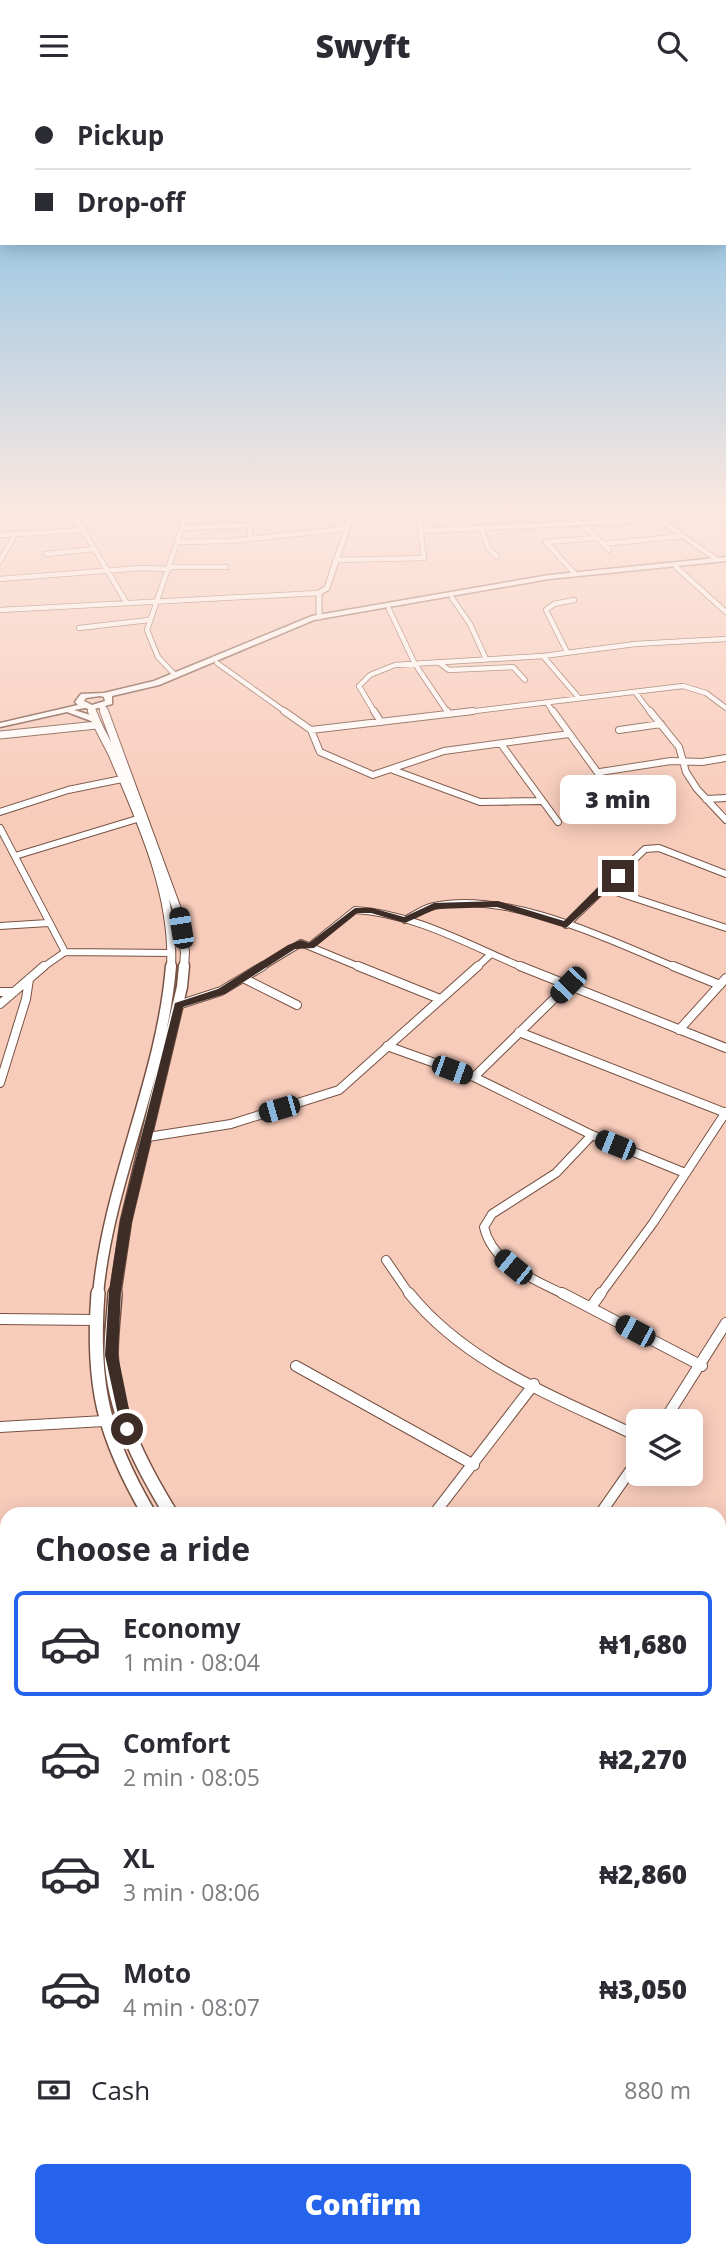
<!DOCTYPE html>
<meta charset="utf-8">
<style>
:root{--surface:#fff;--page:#f2f2f3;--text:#2b2b33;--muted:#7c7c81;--line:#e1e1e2;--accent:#2563eb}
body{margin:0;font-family:"Open Sans",sans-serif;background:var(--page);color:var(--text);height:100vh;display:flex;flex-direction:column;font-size:26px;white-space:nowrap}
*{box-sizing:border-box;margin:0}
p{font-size:23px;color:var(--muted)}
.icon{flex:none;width:38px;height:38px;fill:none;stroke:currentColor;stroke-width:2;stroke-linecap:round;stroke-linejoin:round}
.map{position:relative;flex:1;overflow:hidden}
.sheet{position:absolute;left:0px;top:1416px;width:726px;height:751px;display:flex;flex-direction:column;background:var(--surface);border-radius:21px 21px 0 0;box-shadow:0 4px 18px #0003}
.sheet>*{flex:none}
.hud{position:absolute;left:0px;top:0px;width:726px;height:154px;box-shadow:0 4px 18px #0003;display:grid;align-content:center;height:154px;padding:0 35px;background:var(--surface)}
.fabs{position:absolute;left:626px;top:1318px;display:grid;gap:14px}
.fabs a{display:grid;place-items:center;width:77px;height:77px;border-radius:10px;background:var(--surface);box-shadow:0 4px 18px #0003;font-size:35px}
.end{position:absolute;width:32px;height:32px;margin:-16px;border:9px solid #3e2d26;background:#fff;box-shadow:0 0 0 4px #fff}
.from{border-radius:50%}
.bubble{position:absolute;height:49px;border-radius:10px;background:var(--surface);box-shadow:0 4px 18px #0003;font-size:23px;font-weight:800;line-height:49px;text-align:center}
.car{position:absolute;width:21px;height:42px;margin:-21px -10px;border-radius:9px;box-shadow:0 0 5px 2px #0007;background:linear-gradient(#222 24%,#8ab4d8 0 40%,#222 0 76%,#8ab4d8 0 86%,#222 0)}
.hud b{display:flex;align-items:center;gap:24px;height:66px;font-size:26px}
.hud b+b{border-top:2px solid var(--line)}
.hud i{width:18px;height:18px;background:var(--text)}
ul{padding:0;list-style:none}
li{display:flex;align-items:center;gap:21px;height:105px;margin:0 14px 10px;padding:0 21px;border:4px solid transparent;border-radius:10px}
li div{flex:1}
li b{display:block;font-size:26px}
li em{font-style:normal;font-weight:800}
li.on{border-color:var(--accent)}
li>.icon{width:63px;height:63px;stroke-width:1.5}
h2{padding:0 35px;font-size:32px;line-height:84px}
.pay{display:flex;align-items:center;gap:18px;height:77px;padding:0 35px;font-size:26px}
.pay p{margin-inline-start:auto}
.cta{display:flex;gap:14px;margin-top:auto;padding:14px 35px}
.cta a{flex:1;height:80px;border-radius:10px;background:var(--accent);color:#fff;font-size:28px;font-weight:800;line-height:80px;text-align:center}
header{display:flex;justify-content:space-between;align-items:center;height:91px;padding:0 35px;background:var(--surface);font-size:32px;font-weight:800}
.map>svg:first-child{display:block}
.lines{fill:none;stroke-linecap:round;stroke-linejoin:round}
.minor-far4-casing{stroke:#775243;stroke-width:6}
.minor-far3-casing{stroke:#775243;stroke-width:8}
.minor-far2-casing{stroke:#775243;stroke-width:10}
.minor-far1-casing{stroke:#775243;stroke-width:12}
.minor-casing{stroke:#775243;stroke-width:15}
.tertiary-far1-casing{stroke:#775243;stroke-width:7}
.tertiary-casing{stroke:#775243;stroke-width:9}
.secondary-far4-casing{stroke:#775243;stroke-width:8}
.secondary-far3-casing{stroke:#775243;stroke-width:10}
.secondary-far2-casing{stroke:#775243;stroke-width:13}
.secondary-far1-casing{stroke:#775243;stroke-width:16}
.secondary-casing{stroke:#775243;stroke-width:19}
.primary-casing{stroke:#775243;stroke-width:3}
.minor-far4{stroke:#fff;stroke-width:4.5}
.minor-far3{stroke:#fff;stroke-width:6}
.minor-far2{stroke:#fff;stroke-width:8}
.minor-far1{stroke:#fff;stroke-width:10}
.minor{stroke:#fff;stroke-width:12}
.tertiary-far1{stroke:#fff;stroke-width:5}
.tertiary{stroke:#fff;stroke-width:7}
.secondary-far4{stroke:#fff;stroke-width:6}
.secondary-far3{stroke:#fff;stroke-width:8}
.secondary-far2{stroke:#fff;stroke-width:10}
.secondary-far1{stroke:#fff;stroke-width:13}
.secondary{stroke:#fff;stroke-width:17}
.primary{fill:#fff;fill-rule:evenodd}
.route{fill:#3e2d26}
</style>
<header><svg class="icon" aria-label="menu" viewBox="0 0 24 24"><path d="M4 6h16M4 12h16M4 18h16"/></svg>Swyft<svg class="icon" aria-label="search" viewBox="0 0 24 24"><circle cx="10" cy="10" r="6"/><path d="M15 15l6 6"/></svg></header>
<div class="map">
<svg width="726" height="2165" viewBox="0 0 726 2165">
<rect width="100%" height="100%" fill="#f8ccbb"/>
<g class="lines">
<g class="minor-far4-casing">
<path id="minor-far4" d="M73 422 126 511
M559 422 587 437 609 459
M660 429 716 468
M181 437 250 434V447
M481 437 489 458 497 465
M420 440 726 425
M0 444 84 439
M178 451 230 450 344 438
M603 453 683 445
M46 463 95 458
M335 469 424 467 418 422
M0 470 15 444
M170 476H226
M676 476 726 521
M575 483 546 451 596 447
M0 488 141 477 169 478
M452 507 470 533 486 568
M389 518 415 573 448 622
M0 519 319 502
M79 537 149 529
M567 561 546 519 554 513 574 509
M543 565 579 607
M438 571 449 579 513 576 525 589
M217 572 287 622
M175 584 158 566 147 539 187 422
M635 601 651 622
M547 612 554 622
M375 622 359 595 370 584 395 574 543 565 635 553 726 548
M459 622 683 595 706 602 726 617"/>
</g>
<g class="minor-far3-casing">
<path id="minor-far3" d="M284 620 311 639 473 620
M374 620 381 631
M447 620 449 623
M553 620 611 700
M650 620 679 656 686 681 697 698 726 729
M311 639 320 661 373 684 444 660 569 643
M619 639 661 633
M501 653 558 731
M393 679 480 711 541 710
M600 681 671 670 702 671 726 667
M706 708 726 707
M0 721 68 699 122 688
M0 737 65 861
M15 765 137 728
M599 801 610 799 726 837
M405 829C414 824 424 817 434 815 508 799 609 849 677 877
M566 834 645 758 659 757 726 783
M0 835 48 832
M310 855 355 819C413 822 471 855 524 877
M42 877 65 861 172 862
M260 877 301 852 362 877
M476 877 491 863"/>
</g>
<g class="minor-far2-casing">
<path id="minor-far2" d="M358 875 440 908
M520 875 726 957
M673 875 720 894
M245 888 297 914
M0 901H14
M0 913 44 875
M178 914 221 900 263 875
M679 939 726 887
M519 941 726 1022
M387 955 474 986 592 1044 685 1082
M474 986 568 894
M0 992 26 908 29 888
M148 1046 231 1033 339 999 478 875
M386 1169 410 1204
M565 1204C534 1188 493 1174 484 1136L492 1123 556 1082 592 1044
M600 1204 653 1132 726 1021"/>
</g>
<g class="minor-far1-casing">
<path id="minor-far1" d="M409 1202C468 1275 557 1306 639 1346
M562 1202 702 1275
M591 1216 601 1202
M0 1228 95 1229
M296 1275 474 1374
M664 1330 726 1232
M0 1336 104 1330
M297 1423H321
M434 1423 534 1293
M600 1423 639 1367"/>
</g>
<g class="minor-casing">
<path id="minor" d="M0 1657 7 1654
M719 1668 726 1672
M0 1839 7 1829
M719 1914 726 1900
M134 2165 137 2160
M294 2165 295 2160"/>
</g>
<g class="tertiary-far1-casing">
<path id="tertiary-far1" d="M319 526V502L327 497 352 422"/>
</g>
<g class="tertiary-casing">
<path id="tertiary" d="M0 644 97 634"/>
</g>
<g class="secondary-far4-casing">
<path id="secondary-far4" d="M102 615 105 622
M91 617 92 622"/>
</g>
<g class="secondary-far3-casing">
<path id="secondary-far3" d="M92 620C97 635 106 649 113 664 141 730 175 803 171 877
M104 620 178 821 185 861 184 877"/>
</g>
<g class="secondary-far2-casing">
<path id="secondary-far2" d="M98 1204C108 1092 162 987 171 875
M115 1204 126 1130 182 896 184 875"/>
</g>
<g class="secondary-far1-casing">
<path id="secondary-far1" d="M98 1202C91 1294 103 1344 149 1423
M115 1202C114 1222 111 1242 111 1262 112 1319 142 1376 171 1423"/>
</g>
<g class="secondary-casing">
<path id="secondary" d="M662 2160 666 2165
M698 2160 702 2165"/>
</g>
<g class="primary-casing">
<path id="primary" d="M726 466V470L549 488 314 529 159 594 112 605V613L91 619 85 617 74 619 97 626V630H91L67 621 0 636V632L78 614 75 611 81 603 104 602 154 590 312 525 549 484ZM100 605 104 606 105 610 92 614 84 610 86 607Z"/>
</g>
<use href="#minor-far4" class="minor-far4"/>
<use href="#minor-far3" class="minor-far3"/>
<use href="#minor-far2" class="minor-far2"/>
<use href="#minor-far1" class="minor-far1"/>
<use href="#minor" class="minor"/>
<use href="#tertiary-far1" class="tertiary-far1"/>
<use href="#tertiary" class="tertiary"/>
<use href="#secondary-far4" class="secondary-far4"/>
<use href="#secondary-far3" class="secondary-far3"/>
<use href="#secondary-far2" class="secondary-far2"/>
<use href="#secondary-far1" class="secondary-far1"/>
<use href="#secondary" class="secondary"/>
<use href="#primary" class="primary"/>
</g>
<linearGradient id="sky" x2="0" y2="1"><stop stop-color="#70b9e6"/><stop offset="0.58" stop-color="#fce8e0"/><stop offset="1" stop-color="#fce8e0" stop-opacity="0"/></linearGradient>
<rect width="726" height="725" fill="url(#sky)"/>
<path class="route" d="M615 784 623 785 566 837 497 816 436 818 405 832 371 822H357L314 857 295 858 225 903 183 916 132 1130 121 1200 118 1264 133 1338 127 1343 122 1342 105 1264 109 1200 120 1130 175 912 218 898 288 854 301 849 309 852 355 817H372L404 826 434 812 498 810 564 830 598 796Z"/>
</svg>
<div class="fabs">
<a><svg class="icon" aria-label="layers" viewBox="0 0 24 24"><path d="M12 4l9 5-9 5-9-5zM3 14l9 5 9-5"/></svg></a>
</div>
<i class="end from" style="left:127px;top:1338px"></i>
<i class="end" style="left:618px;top:785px"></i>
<div class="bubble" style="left:560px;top:684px;width:116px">3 min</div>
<i class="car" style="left:181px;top:837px;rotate:351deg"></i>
<i class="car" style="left:568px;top:894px;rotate:224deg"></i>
<i class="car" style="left:452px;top:979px;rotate:110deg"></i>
<i class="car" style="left:279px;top:1018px;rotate:254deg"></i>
<i class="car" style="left:615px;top:1054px;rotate:292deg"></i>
<i class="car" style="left:513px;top:1176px;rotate:309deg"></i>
<i class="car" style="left:635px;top:1240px;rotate:298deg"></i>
<div class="hud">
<b><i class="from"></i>Pickup</b>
<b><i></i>Drop-off</b>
</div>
<section class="sheet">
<h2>Choose a ride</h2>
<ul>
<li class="on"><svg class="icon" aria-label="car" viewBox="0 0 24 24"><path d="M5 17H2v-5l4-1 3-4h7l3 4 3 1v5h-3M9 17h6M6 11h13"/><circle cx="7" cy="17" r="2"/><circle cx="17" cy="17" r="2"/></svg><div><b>Economy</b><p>1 min · 08:04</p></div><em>₦1,680</em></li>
<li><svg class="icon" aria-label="car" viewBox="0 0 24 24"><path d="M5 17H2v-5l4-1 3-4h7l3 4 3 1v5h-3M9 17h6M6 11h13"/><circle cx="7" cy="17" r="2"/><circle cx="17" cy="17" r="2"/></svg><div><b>Comfort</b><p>2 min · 08:05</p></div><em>₦2,270</em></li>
<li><svg class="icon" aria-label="car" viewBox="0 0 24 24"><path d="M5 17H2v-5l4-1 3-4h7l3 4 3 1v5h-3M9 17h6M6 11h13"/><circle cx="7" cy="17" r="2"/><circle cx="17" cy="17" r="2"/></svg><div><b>XL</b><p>3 min · 08:06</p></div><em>₦2,860</em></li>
<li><svg class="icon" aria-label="car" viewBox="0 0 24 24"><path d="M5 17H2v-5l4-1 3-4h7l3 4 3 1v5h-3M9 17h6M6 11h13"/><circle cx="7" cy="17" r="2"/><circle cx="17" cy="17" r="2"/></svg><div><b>Moto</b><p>4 min · 08:07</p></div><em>₦3,050</em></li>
</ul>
<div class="pay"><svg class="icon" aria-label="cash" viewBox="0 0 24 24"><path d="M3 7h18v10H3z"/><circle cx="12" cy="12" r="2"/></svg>Cash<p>880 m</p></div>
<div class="cta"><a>Confirm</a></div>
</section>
</div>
